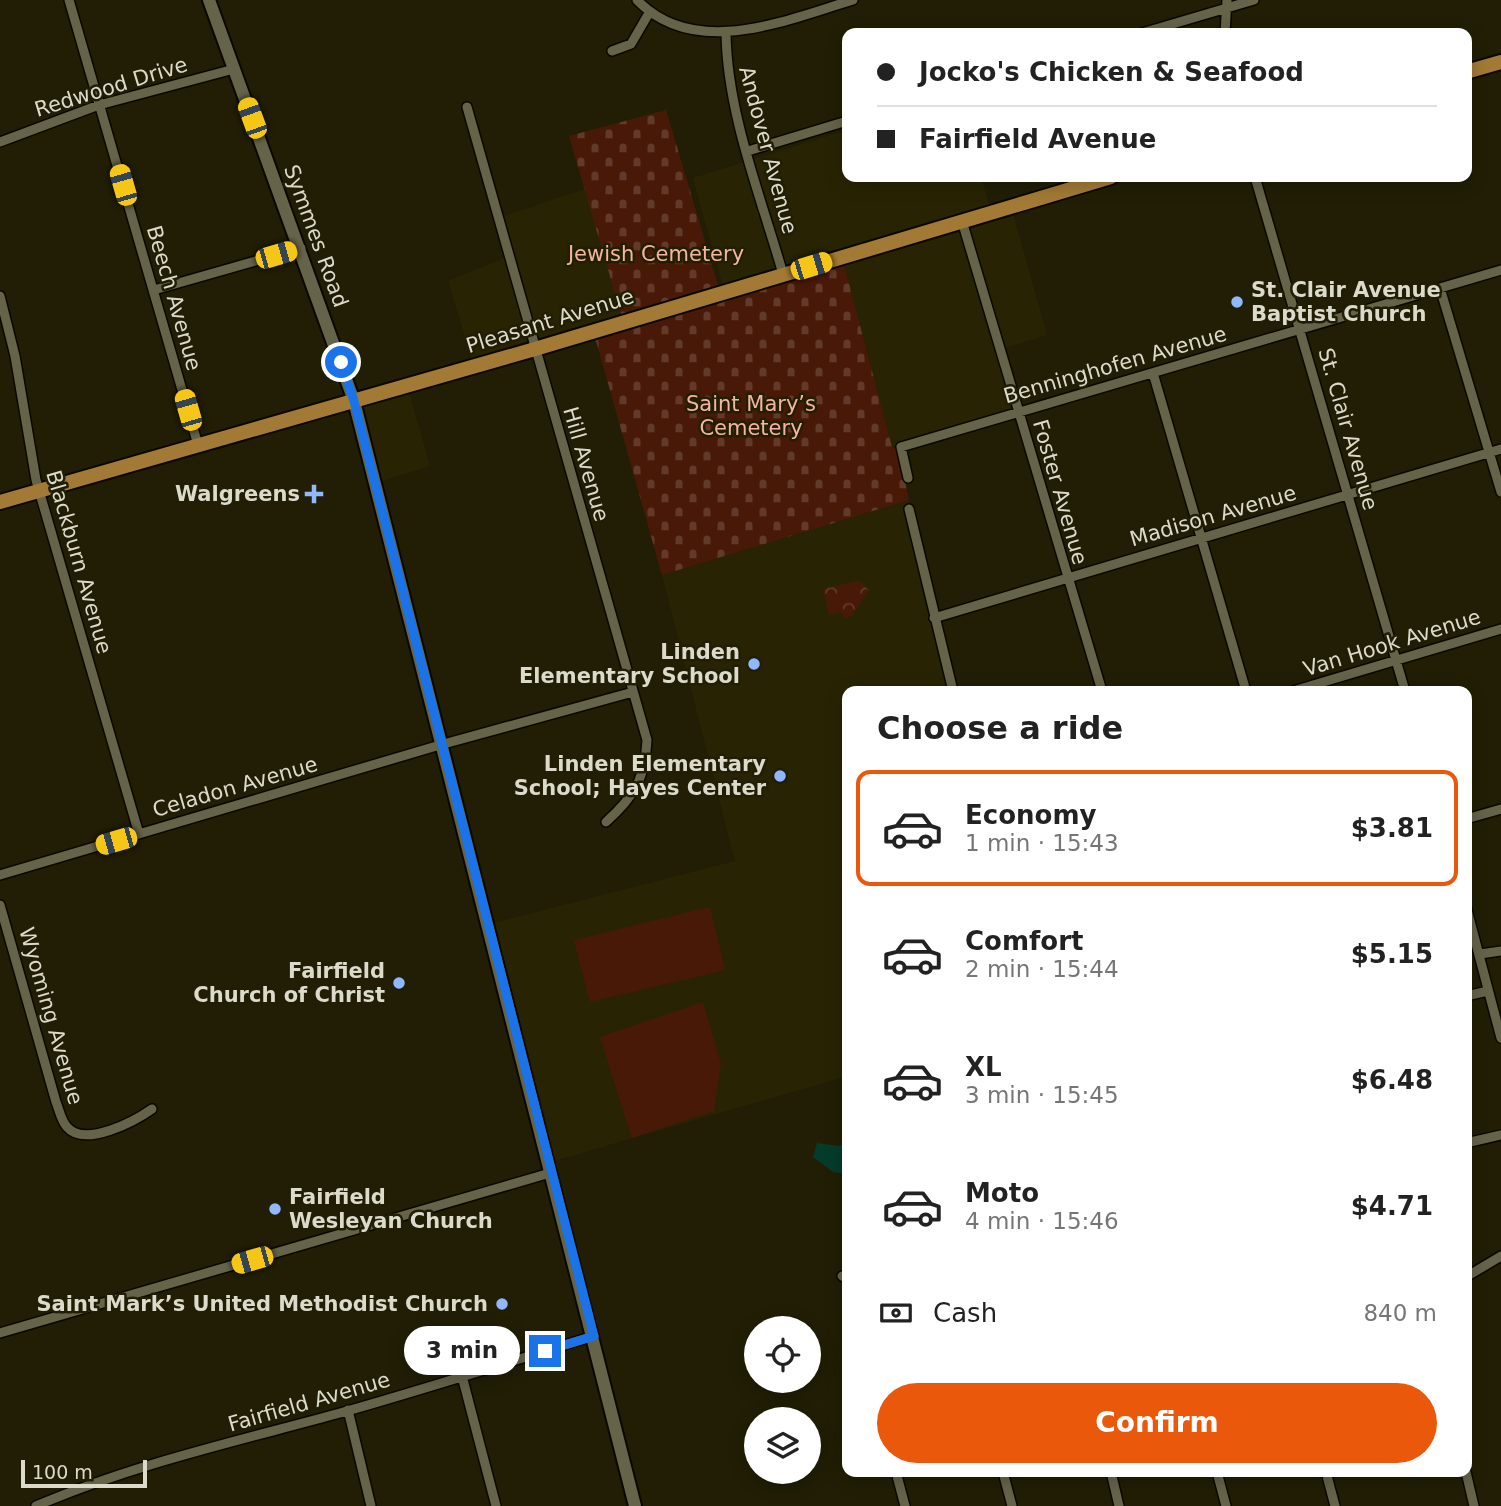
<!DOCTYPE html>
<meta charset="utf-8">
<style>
:root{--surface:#fff;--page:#f2f2f2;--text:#222;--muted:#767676;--line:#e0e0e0;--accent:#ea580c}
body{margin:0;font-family:"DejaVu Sans",sans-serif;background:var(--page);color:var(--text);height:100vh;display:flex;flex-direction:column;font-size:26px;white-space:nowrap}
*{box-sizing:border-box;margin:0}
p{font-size:23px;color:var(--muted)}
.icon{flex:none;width:38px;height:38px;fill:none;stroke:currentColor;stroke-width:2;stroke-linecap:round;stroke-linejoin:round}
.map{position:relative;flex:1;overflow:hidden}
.drawer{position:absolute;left:842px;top:686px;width:630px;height:791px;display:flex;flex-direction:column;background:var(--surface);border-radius:14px;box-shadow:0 4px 18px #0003}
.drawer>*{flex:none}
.banner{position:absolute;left:842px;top:28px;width:630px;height:154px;border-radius:14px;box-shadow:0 4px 18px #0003;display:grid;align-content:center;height:154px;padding:0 35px;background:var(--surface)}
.controls{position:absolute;left:744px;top:1316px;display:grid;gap:14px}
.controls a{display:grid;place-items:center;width:77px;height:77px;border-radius:50%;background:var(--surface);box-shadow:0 4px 18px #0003;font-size:35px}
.scale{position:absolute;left:21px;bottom:18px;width:126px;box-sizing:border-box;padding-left:7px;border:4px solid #dbdacb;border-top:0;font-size:19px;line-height:24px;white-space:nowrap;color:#dbdacb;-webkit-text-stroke:5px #211e05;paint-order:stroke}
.end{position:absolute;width:32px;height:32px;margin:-16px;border:9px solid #1a73e8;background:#fff;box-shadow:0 0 0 4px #fff}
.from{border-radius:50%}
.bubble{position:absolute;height:49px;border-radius:24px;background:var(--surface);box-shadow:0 4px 18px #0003;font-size:23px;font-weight:800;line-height:49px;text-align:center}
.car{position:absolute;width:21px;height:42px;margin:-21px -10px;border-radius:9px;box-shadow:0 0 5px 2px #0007;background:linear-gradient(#f5c518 24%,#345 0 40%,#f5c518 0 76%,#345 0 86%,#f5c518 0)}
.banner b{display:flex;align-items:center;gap:24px;height:66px;font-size:26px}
.banner b+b{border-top:2px solid var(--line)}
.banner i{width:18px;height:18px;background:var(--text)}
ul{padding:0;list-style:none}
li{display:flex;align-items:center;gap:21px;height:116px;margin:0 14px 10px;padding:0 21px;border:4px solid transparent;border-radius:14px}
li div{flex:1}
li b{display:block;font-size:26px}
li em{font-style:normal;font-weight:800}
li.selected{border-color:var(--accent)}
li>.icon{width:63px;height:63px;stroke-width:1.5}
h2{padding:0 35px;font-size:32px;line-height:84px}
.pay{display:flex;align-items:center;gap:18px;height:77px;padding:0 35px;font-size:26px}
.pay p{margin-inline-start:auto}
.action{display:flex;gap:14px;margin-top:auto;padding:14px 35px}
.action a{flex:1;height:80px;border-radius:42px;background:var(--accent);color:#fff;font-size:28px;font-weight:800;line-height:80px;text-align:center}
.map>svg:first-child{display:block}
.built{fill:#282403}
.cemetery{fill:url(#cemetery-stones)}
.park{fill:url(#park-crowns)}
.pitch{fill:#491907}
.water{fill:#043c2b}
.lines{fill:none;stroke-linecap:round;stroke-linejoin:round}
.street-casing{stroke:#0b0800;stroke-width:12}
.secondary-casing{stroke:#0b0800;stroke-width:16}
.primary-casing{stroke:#0b0800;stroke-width:18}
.street{stroke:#656348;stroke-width:9}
.secondary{stroke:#656348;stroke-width:12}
.primary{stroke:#a27a35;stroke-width:14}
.route{stroke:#1a73e8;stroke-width:9}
.poi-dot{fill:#90b8fd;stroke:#211e05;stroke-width:2.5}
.labels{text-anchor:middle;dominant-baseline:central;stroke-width:5;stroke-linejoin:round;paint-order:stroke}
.street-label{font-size:21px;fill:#dbdacb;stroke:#211e05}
.park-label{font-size:21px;fill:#f4b49e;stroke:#211e05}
.poi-label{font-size:21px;font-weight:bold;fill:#dbdacb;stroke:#211e05;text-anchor:end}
</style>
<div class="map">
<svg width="1501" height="1506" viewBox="0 0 1501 1506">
<defs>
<pattern id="cemetery-stones" width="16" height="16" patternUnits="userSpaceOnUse" patternTransform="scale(1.75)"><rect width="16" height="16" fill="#491907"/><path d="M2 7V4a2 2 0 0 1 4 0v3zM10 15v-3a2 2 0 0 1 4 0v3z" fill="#633a2a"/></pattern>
<pattern id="park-crowns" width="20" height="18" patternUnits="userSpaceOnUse" patternTransform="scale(1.75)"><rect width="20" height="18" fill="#491907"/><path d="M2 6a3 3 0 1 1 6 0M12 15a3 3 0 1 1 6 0" fill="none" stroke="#633a2a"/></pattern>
</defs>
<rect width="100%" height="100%" fill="#211e05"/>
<path class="built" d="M847 130V177H981L994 221 1013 214 1047 335 998 350 1015 409 892 447 840 250 723 286 693 178Z
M585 189 622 316 472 360 448 281 514 254 504 216Z
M407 385 430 466 375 483 354 401Z
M909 500 953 691H847V1076L547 1163 486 925 735 861 662 575Z"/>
<path class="cemetery" d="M666 110 720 292 842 257 892 447 898 449 909 500 662 575 593 330 623 321 569 136Z"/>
<path class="park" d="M859 581 869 590 852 616 844 618 841 612 829 615 823 589Z"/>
<path class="pitch" d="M710 907 725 970 590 1002 574 940Z
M703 1002 721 1064 714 1111 632 1138 600 1037Z"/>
<path class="water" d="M847 1141V1174L833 1172 813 1157 817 1143 840 1146Z"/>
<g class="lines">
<g class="street-casing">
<path id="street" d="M69 0 198 445
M637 0C695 60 786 20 853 0
M726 33C727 113 761 197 783 274
M1142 33 1254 0
M1225 33 1227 0
M612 51 631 44 649 13
M467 107 647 740C645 778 635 796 606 822
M0 142 99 105 234 69
M748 151 847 121
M1255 177 1405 691
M962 221 1102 691
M1440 288 1501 492
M154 290 301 248
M0 296 15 356 36 480 139 834
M1153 373 1246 691
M908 478 901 447 1501 270
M909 509 953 691
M934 618 1501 449
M1293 691 1501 629
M1466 819 1501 809
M0 875 440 745 633 692
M0 905 56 1102C59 1109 61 1121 67 1127 85 1148 135 1121 152 1109
M1466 906 1501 1038
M1480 954 1501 951
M1466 996 1488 991
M1466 1143 1501 1135
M842 1276 847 1279
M1466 1277 1501 1256
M0 1333 550 1173
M462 1376 496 1506
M348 1410 371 1506
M896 1472 905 1506
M1003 1472 1012 1506
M1111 1472 1119 1506
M1217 1472 1226 1506
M1326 1472 1335 1506
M1466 1472 1474 1506
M36 1506C134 1464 238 1441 340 1413 425 1389 509 1362 594 1336"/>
</g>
<g class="secondary-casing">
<path id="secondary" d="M209 0 354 401 635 1506"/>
</g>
<g class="primary-casing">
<path id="primary" d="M1466 72 1501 62
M0 502 535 349 1111 177"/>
</g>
<use href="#street" class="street"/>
<use href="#secondary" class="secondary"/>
<use href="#primary" class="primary"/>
</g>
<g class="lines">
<path class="route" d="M341 362 354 401 594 1336 545 1351"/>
</g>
<g class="poi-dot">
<circle cx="1237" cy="302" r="7"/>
<path d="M310.5 483.5h7v7h7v7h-7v7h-7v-7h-7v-7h7z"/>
<circle cx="754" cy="664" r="7"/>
<circle cx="780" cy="776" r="7"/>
<circle cx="399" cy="983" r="7"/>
<circle cx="275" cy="1209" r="7"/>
<circle cx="502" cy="1304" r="7"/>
</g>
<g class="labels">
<g class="street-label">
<text transform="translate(111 87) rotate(-17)">Redwood Drive</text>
<text transform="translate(768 150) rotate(75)">Andover Avenue</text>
<text transform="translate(316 236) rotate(70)">Symmes Road</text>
<text transform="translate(174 298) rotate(74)">Beech Avenue</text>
<text transform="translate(550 321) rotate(-17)">Pleasant Avenue</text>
<text transform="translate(1115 365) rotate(-16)">Benninghofen Avenue</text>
<text transform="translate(1348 429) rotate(74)">St. Clair Avenue</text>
<text transform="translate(586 464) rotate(74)">Hill Avenue</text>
<text transform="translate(1060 492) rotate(74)">Foster Avenue</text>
<text transform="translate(1213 516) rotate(-16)">Madison Avenue</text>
<text transform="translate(79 562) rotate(74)">Blackburn Avenue</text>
<text transform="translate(1392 643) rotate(-17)">Van Hook Avenue</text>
<text transform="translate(235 787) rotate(-16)">Celadon Avenue</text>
<text transform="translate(51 1016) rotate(74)">Wyoming Avenue</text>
<text transform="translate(309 1402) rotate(-16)">Fairfield Avenue</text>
</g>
<g class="park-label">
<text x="656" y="254">Jewish Cemetery</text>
<text x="751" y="404">Saint Mary’s<tspan x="751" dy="24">Cemetery</tspan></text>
</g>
<g class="poi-label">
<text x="1251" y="290" text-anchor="start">St. Clair Avenue<tspan x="1251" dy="24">Baptist Church</tspan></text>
<text x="300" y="494">Walgreens</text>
<text x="740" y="652">Linden<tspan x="740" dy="24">Elementary School</tspan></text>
<text x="766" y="764">Linden Elementary<tspan x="766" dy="24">School; Hayes Center</tspan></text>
<text x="385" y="971">Fairfield<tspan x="385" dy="24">Church of Christ</tspan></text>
<text x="289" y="1197" text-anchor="start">Fairfield<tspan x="289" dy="24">Wesleyan Church</tspan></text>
<text x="488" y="1304">Saint Mark’s United Methodist Church</text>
</g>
</g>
</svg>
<div class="controls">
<a><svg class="icon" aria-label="locate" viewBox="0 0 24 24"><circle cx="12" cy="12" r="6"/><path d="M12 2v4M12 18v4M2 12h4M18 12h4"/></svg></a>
<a><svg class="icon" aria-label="layers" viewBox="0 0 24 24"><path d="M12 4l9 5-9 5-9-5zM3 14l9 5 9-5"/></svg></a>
</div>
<div class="scale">100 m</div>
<i class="end from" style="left:341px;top:362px"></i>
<i class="end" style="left:545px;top:1351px"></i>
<div class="bubble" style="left:404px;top:1326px;width:116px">3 min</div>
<i class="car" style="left:252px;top:118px;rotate:340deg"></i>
<i class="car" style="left:123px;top:185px;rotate:344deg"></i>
<i class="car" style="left:276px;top:255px;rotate:74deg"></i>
<i class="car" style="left:811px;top:266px;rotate:73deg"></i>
<i class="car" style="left:188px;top:410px;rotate:344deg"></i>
<i class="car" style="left:116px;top:841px;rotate:254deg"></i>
<i class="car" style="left:252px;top:1260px;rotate:254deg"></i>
<div class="banner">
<b><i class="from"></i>Jocko's Chicken &amp; Seafood</b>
<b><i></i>Fairfield Avenue</b>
</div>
<section class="drawer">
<h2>Choose a ride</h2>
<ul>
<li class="selected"><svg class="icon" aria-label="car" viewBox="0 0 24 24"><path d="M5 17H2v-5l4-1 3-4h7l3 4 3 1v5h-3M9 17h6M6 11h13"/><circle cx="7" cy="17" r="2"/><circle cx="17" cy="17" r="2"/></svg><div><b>Economy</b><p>1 min · 15:43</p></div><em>$3.81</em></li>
<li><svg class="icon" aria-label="car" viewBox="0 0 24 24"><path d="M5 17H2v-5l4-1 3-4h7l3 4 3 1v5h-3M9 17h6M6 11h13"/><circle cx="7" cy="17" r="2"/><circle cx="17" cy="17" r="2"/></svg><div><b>Comfort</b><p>2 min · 15:44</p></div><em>$5.15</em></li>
<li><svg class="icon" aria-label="car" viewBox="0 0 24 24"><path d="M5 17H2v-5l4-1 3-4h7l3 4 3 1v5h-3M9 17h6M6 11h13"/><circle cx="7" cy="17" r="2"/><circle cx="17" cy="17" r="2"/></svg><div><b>XL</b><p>3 min · 15:45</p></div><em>$6.48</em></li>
<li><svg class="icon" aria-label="car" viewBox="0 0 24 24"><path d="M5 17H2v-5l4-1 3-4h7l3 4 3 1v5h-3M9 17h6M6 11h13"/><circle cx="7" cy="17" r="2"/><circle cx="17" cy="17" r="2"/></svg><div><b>Moto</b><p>4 min · 15:46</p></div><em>$4.71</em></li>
</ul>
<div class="pay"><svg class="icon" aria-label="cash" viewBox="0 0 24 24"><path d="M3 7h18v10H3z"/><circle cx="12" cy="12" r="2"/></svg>Cash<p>840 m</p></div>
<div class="action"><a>Confirm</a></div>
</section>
</div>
